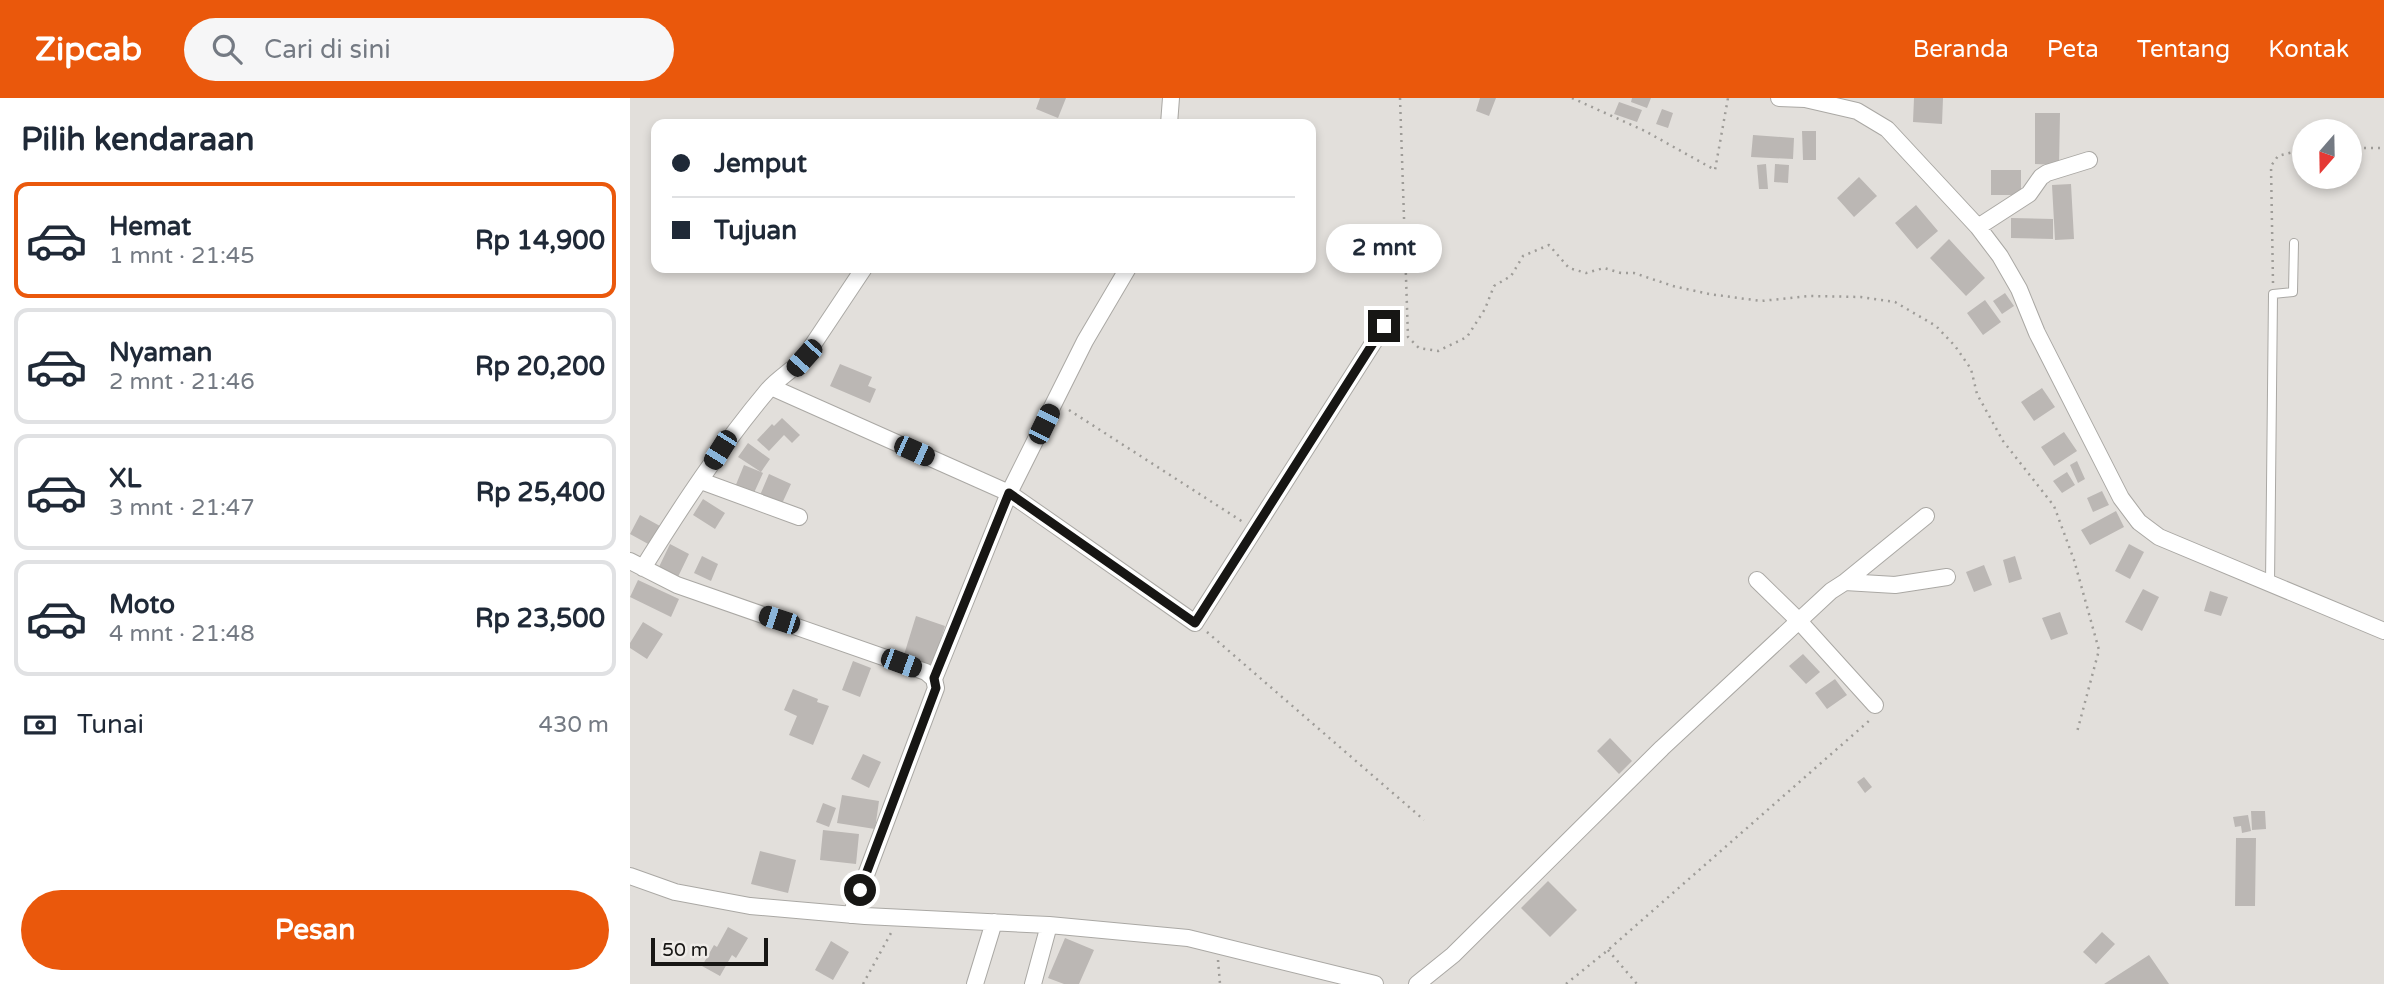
<!DOCTYPE html>
<html lang="id">
<meta charset="utf-8">
<style>
:root{--surface:#fff;--page:#f6f6f7;--text:#1f2937;--muted:#747a83;--line:#e0e1e3;--accent:#ea580c}
body{margin:0;font-family:"Varela Round",sans-serif;background:var(--page);color:var(--text);height:100vh;display:flex;flex-direction:column;font-size:26px;white-space:nowrap}
*{box-sizing:border-box;margin:0}
p{font-size:23px;color:var(--muted)}
.icon{flex:none;width:38px;height:38px;fill:none;stroke:currentColor;stroke-width:2;stroke-linecap:round;stroke-linejoin:round}
.map{position:relative;flex:1;overflow:hidden}
.details{display:flex;flex-direction:column;background:var(--surface);width:630px}
.details>*{flex:none}
.top-card{position:absolute;left:21px;top:21px;width:665px;height:154px;border-radius:14px;box-shadow:0 4px 10px #0003;display:grid;align-content:center;height:154px;padding:0 21px;background:var(--surface)}
.needle{width:46px;rotate:200deg}
.tools{position:absolute;left:1662px;top:21px;display:grid;gap:14px}
.tools a{display:grid;place-items:center;width:70px;height:70px;border-radius:50%;background:var(--surface);box-shadow:0 4px 10px #0003;font-size:35px}
.scale{position:absolute;left:21px;bottom:18px;width:117px;box-sizing:border-box;padding-left:7px;border:4px solid #171614;border-top:0;font-size:19px;line-height:24px;white-space:nowrap;color:#171614;-webkit-text-stroke:5px #efece8;paint-order:stroke}
.end{position:absolute;width:32px;height:32px;margin:-16px;border:9px solid #171614;background:#fff;box-shadow:0 0 0 4px #fff}
.from{border-radius:50%}
.bubble{position:absolute;height:49px;border-radius:24px;background:var(--surface);box-shadow:0 4px 10px #0003;font-size:23px;font-weight:700;line-height:49px;text-align:center}
.car{position:absolute;width:21px;height:42px;margin:-21px -10px;border-radius:9px;box-shadow:0 0 5px 2px #0007;background:linear-gradient(#222 24%,#8ab4d8 0 40%,#222 0 76%,#8ab4d8 0 86%,#222 0)}
.top-card b{display:flex;align-items:center;gap:24px;height:66px;font-size:26px}
.top-card b+b{border-top:2px solid var(--line)}
.top-card i{width:18px;height:18px;background:var(--text)}
ul{padding:0;list-style:none}
li{display:flex;align-items:center;gap:21px;height:116px;margin:0 14px 10px;padding:0 7px;border:4px solid var(--line);border-radius:14px}
li div{flex:1}
li b{display:block;font-size:26px}
li em{font-style:normal;font-weight:700}
li.active{border-color:var(--accent)}
li>.icon{width:63px;height:63px;stroke-width:1.5}
h2{padding:0 21px;font-size:32px;line-height:84px}
.pay{display:flex;align-items:center;gap:18px;height:77px;padding:0 21px;font-size:26px}
.pay p{margin-inline-start:auto}
.action{display:flex;gap:14px;margin-top:auto;padding:14px 21px}
.action a{flex:1;height:80px;border-radius:42px;background:var(--accent);color:#fff;font-size:28px;font-weight:700;line-height:80px;text-align:center}
header{display:flex;align-items:center;gap:42px;box-sizing:border-box;height:98px;padding:0 35px;background:var(--accent);color:#fff}
header strong{font-size:33px}
nav{display:flex;gap:38px;margin-inline-start:auto;font-size:24px}
.search{width:490px;height:63px;background:var(--page);display:flex;align-items:center;gap:18px;box-sizing:border-box;padding:0 24px;border-radius:38px;color:var(--muted);font-size:26px}
main{display:flex;flex:1;min-height:0}
.map>svg:first-child{display:block}
.building{fill:#bbb7b4}
.lines{fill:none;stroke-linecap:round;stroke-linejoin:round}
.service-casing{stroke:#aaa8a4;stroke-width:10}
.minor-casing{stroke:#aaa8a4;stroke-width:18}
.path{stroke:#9e9c98;stroke-width:2.5;stroke-dasharray:2 5;stroke-linecap:butt}
.service{stroke:#fff;stroke-width:8}
.minor{stroke:#fff;stroke-width:16}
.route{stroke:#171614;stroke-width:9}
</style>
<header>
<strong>Zipcab</strong>
<div class="search"><svg class="icon" aria-label="search" viewBox="0 0 24 24"><circle cx="10" cy="10" r="6"/><path d="M15 15l6 6"/></svg>Cari di sini</div>
<nav><a>Beranda</a><a>Peta</a><a>Tentang</a><a>Kontak</a></nav>
</header>
<main>
<section class="details">
<h2>Pilih kendaraan</h2>
<ul>
<li class="active"><svg class="icon" aria-label="car" viewBox="0 0 24 24"><path d="M5 17H2v-5l4-1 3-4h7l3 4 3 1v5h-3M9 17h6M6 11h13"/><circle cx="7" cy="17" r="2"/><circle cx="17" cy="17" r="2"/></svg><div><b>Hemat</b><p>1 mnt · 21:45</p></div><em>Rp 14,900</em></li>
<li><svg class="icon" aria-label="car" viewBox="0 0 24 24"><path d="M5 17H2v-5l4-1 3-4h7l3 4 3 1v5h-3M9 17h6M6 11h13"/><circle cx="7" cy="17" r="2"/><circle cx="17" cy="17" r="2"/></svg><div><b>Nyaman</b><p>2 mnt · 21:46</p></div><em>Rp 20,200</em></li>
<li><svg class="icon" aria-label="car" viewBox="0 0 24 24"><path d="M5 17H2v-5l4-1 3-4h7l3 4 3 1v5h-3M9 17h6M6 11h13"/><circle cx="7" cy="17" r="2"/><circle cx="17" cy="17" r="2"/></svg><div><b>XL</b><p>3 mnt · 21:47</p></div><em>Rp 25,400</em></li>
<li><svg class="icon" aria-label="car" viewBox="0 0 24 24"><path d="M5 17H2v-5l4-1 3-4h7l3 4 3 1v5h-3M9 17h6M6 11h13"/><circle cx="7" cy="17" r="2"/><circle cx="17" cy="17" r="2"/></svg><div><b>Moto</b><p>4 mnt · 21:48</p></div><em>Rp 23,500</em></li>
</ul>
<div class="pay"><svg class="icon" aria-label="cash" viewBox="0 0 24 24"><path d="M3 7h18v10H3z"/><circle cx="12" cy="12" r="2"/></svg>Tunai<p>430 m</p></div>
<div class="action"><a>Pesan</a></div>
</section>
<div class="map">
<svg width="1754" height="886" viewBox="0 0 1754 886">
<rect width="100%" height="100%" fill="#e2dfdb"/>
<path class="building" d="M410 0H436L428 20 406 11Z
M850 0H866L859 18 846 13Z
M1002 0H1021L1017 10 1001 4Z
M1284 0H1313L1312 26 1283 24Z
M989 4 1012 12 1007 24 984 16Z
M1032 11 1043 15 1038 30 1026 26Z
M1405 15H1430L1429 67 1405 66Z
M1172 33H1186V62H1173Z
M1123 37 1164 40 1163 61 1121 59Z
M1136 66 1138 91H1129L1127 67Z
M1145 66 1159 67 1158 85 1144 84Z
M1361 72H1391V97H1361Z
M1229 79 1247 98 1224 119 1207 100Z
M1441 86 1444 141 1425 142 1422 87Z
M1286 107 1308 133 1287 151 1265 125Z
M1381 120 1423 121V141L1381 140Z
M1319 141 1355 180 1336 198 1300 160Z
M1375 195 1384 208 1372 216 1363 203Z
M1355 202 1371 224 1353 237 1337 215Z
M210 266 242 279 238 288 246 291 240 305 200 288Z
M1412 290 1425 309 1404 323 1391 304Z
M152 320 170 337 162 345 154 337 139 353 127 342 142 326 144 328Z
M1434 334 1447 353 1424 368 1411 349Z
M118 345 140 361 131 374 133 375 123 397 105 389 114 367 131 374 108 359Z
M1447 363 1455 381 1448 385 1440 367Z
M1437 374 1445 387 1432 395 1423 383Z
M139 376 161 386 149 412 128 402Z
M1472 393 1479 407 1463 414 1457 400Z
M73 401 95 415 85 431 63 417Z
M1486 413 1494 429 1460 447 1451 432Z
M10 417 30 428 20 447 0 436Z
M40 446 59 456 47 481 28 471Z
M1499 446 1514 454 1500 481 1485 473Z
M72 458 88 466 81 483 64 475Z
M1385 458 1392 481 1379 485 1373 462Z
M1354 467 1362 487 1344 494 1336 474Z
M8 482 49 501 41 519 0 499Z
M1513 491 1529 499 1512 533 1495 524Z
M1580 493 1598 499 1591 518 1574 513Z
M1430 514 1438 536 1421 542 1412 520Z
M286 518 315 528 302 569 273 560Z
M13 524 33 536 17 561 0 550V545Z
M1173 556 1190 574 1176 586 1159 568Z
M223 563 241 570 230 599 212 592Z
M1205 581 1217 597 1197 611 1185 595Z
M163 591 188 601 187 604 199 608 183 647 159 637 167 618 154 612Z
M980 640 1002 663 989 676 967 653Z
M233 656 251 664 239 690 221 681Z
M1234 679 1242 689 1235 695 1227 684Z
M212 697 249 703 245 731 207 725Z
M193 705 206 710 199 729 186 724Z
M1621 713H1635L1636 731 1622 732Z
M1618 717 1621 733 1612 735 1611 728 1605 729 1603 719Z
M193 732 229 736 226 766 190 762Z
M1606 740H1626L1625 808H1605Z
M130 753 166 762 158 795 121 786Z
M918 783 947 812 920 839 891 810Z
M98 829 118 840 106 860 102 857 90 878 72 868 84 847 87 849Z
M1472 834 1485 846 1466 866 1453 854Z
M435 840 464 852 449 886H434L418 880Z
M201 843 219 854 203 882 185 872Z
M1519 857 1539 886H1474Z"/>
<g class="lines">
<g class="service-casing">
<path id="service" d="M1640 486 1643 196 1663 194 1664 145"/>
</g>
<g class="minor-casing">
<path id="minor" d="M1149 0 1175 1 1227 13 1257 31 1348 129 1370 158 1389 191 1407 235 1491 400 1509 424 1529 439 1754 533
M539 26 541 0
M1348 129 1399 96 1411 79 1417 75 1459 62
M141 289 379 395 455 243 498 170
M71 383 169 419
M0 463 47 487 296 574 304 581
M13 470C51 409 91 348 138 292 148 280 163 272 174 260L234 170
M1127 482 1169 523 1245 607
M1215 484 1296 418
M0 778 45 794 120 808 235 818 419 827 558 840 745 886
M221 817 306 590 304 581 379 395 565 525 754 228
M345 886 364 824
M403 886 419 827
M787 886 823 857 1032 650 1201 493 1215 484 1265 487 1317 479"/>
</g>
<path class="path" d="M770 0 778 239 789 250 808 253 837 239 855 211 864 188 881 178 893 158 919 147 939 170 956 175 974 170 991 175H1004L1043 188 1079 196 1131 203 1179 198 1231 199 1265 204 1306 228 1325 248 1341 271 1347 296 1373 343 1424 408 1444 462 1469 552 1447 634
M942 0 1015 33 1085 72 1098 0
M1720 50H1754
M1643 185 1641 68 1648 58 1675 51
M439 312 613 424
M577 534 794 722
M978 852 1007 886
M588 862 590 886
M233 886 261 835
M936 886 978 852 1240 622"/>
<use href="#service" class="service"/>
<use href="#minor" class="minor"/>
</g>
<g class="lines">
<path class="route" d="M230 792 306 590 304 580 379 395 565 525 754 228"/>
</g>
</svg>
<div class="tools">
<a><svg class="needle" viewBox="-14 -14 28 28"><path d="M0-13l5 13h-10z" fill="#e53935"/><path d="M0 13l5-13h-10z" fill="#747a83"/></svg></a>
</div>
<div class="scale">50 m</div>
<i class="end from" style="left:230px;top:792px"></i>
<i class="end" style="left:754px;top:228px"></i>
<div class="bubble" style="left:696px;top:126px;width:116px">2 mnt</div>
<i class="car" style="left:174px;top:260px;rotate:222deg"></i>
<i class="car" style="left:414px;top:326px;rotate:26deg"></i>
<i class="car" style="left:90px;top:352px;rotate:212deg"></i>
<i class="car" style="left:284px;top:353px;rotate:114deg"></i>
<i class="car" style="left:149px;top:522px;rotate:288deg"></i>
<i class="car" style="left:271px;top:565px;rotate:110deg"></i>
<div class="top-card">
<b><i class="from"></i>Jemput</b>
<b><i></i>Tujuan</b>
</div>
</div>
</main>
